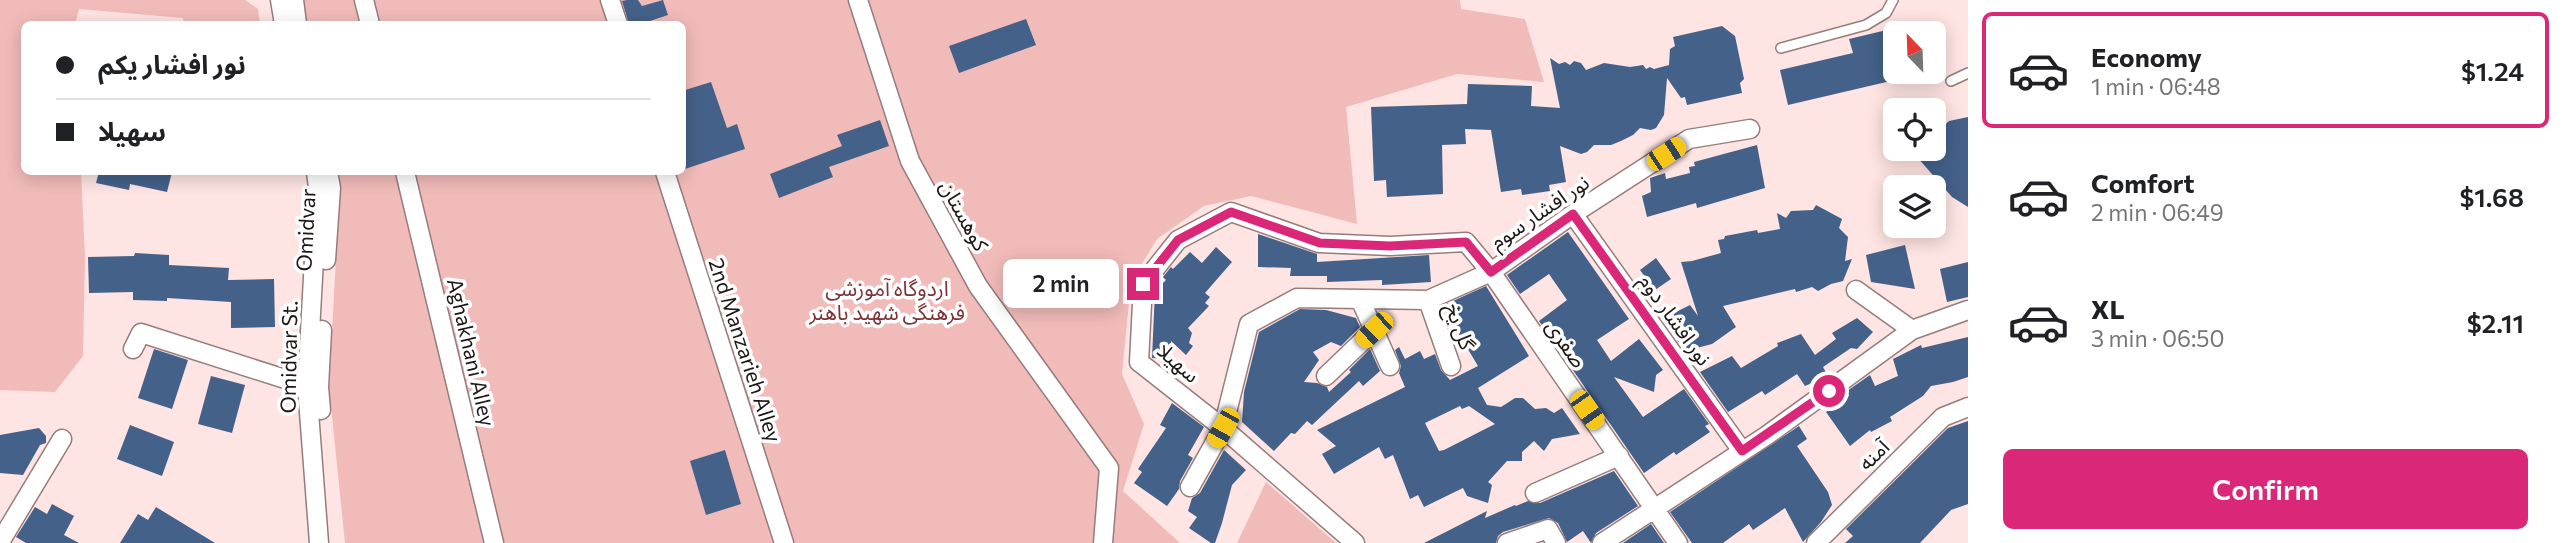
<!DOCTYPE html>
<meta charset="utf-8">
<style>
:root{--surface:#fff;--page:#f6f6f6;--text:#202124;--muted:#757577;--line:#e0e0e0;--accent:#db2777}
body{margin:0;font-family:Commissioner,"Noto Sans Arabic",sans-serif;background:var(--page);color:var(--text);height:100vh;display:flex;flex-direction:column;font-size:26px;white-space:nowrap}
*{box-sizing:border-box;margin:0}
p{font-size:23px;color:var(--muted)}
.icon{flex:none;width:38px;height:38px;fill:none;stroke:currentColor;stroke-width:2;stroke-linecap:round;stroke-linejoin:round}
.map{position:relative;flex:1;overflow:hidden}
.panel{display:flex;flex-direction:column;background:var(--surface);width:595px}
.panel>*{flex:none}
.top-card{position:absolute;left:21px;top:21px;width:665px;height:154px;border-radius:10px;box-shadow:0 4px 18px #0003;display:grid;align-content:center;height:154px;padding:0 35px;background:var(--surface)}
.needle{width:46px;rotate:337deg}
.fabs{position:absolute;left:1883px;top:21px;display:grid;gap:14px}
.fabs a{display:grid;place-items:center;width:63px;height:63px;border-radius:10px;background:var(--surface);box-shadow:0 4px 18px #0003;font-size:35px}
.end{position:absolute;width:32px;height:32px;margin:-16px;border:9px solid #db2777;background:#fff;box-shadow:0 0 0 4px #fff}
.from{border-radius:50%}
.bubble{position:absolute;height:49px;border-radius:10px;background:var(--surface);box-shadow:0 4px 18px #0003;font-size:23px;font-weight:600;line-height:49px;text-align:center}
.car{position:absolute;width:21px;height:42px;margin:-21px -10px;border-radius:9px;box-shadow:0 0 5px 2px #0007;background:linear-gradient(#f5c518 24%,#345 0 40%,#f5c518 0 76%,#345 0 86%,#f5c518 0)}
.top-card b{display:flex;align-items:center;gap:24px;height:66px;font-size:26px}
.top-card b+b{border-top:2px solid var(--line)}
.top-card i{width:18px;height:18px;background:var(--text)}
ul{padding:12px 0 0;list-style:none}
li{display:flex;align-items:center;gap:21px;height:116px;margin:0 14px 10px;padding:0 21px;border:4px solid transparent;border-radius:10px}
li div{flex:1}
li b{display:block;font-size:26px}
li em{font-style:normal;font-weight:600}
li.selected{border-color:var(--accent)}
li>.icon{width:63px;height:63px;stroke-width:1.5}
.cta{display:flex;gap:14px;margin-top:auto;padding:14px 35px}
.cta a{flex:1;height:80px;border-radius:10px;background:var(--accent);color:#fff;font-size:28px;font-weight:600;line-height:80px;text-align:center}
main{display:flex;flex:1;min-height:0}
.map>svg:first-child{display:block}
.green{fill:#f1bbb9}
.building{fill:#446189;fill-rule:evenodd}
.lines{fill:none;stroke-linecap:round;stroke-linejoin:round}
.lane-casing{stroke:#957d7c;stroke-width:12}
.street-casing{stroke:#957d7c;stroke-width:21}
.lane{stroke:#fff;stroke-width:9}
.street{stroke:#fff;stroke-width:18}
.route{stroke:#db2777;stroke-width:9}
.labels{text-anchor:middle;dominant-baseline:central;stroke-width:7;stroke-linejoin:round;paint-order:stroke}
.street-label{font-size:21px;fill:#1e1515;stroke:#fff}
.park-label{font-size:21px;fill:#7d3235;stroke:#fff}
</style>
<main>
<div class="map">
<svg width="1968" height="543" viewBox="0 0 1968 543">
<rect width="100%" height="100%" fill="#fee4e2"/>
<path class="green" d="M0 0H245L258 9 260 24H184L183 18 79 9 75 24H24V172H81L85 256 83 356 55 392 0 390Z
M303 0H1460L1461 9 1525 19 1544 82 1457 74 1346 107 1357 224 1251 196 1204 206 1157 239 1131 282 1122 374 1144 424 1123 491 1180 543H345L329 387 340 185 337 172H682V24H304Z
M1266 482 1336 543H1237Z"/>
<path class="building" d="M627 0H638L642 6 663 0 668 15 641 24H629L622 1Z
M1026 19 1036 45 959 73 949 46Z
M1722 26 1735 36 1744 79 1740 83 1742 93 1687 105 1685 97 1681 98 1667 78 1664 115 1656 128 1651 130 1640 128 1633 135 1621 141 1611 145H1594L1587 152 1581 154 1560 146 1566 182 1549 185 1550 191 1522 195 1521 189 1501 192 1491 130 1465 129 1466 144 1442 145 1443 194 1387 197 1386 180 1374 181 1371 107 1467 104 1468 84 1532 86 1531 106 1560 108 1550 58 1559 64 1565 62 1570 65 1574 61 1581 63 1586 70 1604 63 1630 67 1643 65 1646 69 1650 67 1654 69 1669 65 1670 49 1675 46 1673 37Z
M1895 28V80L1788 105 1780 70 1853 53 1849 39Z
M711 82 727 128 737 124 745 149 682 170V91Z
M1968 117V207L1952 197 1910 149H1934V135L1949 121Z
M880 120 889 146 829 167 833 177 779 198 770 174 842 146 837 135Z
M1757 145 1765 188 1697 208 1696 203 1647 217 1642 196 1651 192 1650 178 1665 173 1666 179 1690 173 1689 167 1695 166 1694 162Z
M99 172H172L167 192 130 184 129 190 96 183Z
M1816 205 1842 219 1839 228 1848 237 1845 261 1852 259 1843 281 1831 284 1818 291 1812 287 1796 292 1795 289 1723 306 1736 327 1712 344 1685 351 1662 319 1690 305 1698 316 1681 262 1692 261 1721 253 1718 240 1724 239 1725 236 1757 230 1758 233 1780 229 1777 213 1786 218 1791 211 1813 210Z
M1568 232 1629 319 1597 340 1611 361 1639 339 1663 370 1656 375 1654 392 1614 377 1643 417 1684 389 1709 424 1705 426 1710 432 1676 455 1674 452 1644 473 1539 321 1567 300 1549 274 1520 294 1507 275Z
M1258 234 1317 254V262L1429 255 1431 282 1382 285V280L1327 282V276H1290L1291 268 1258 267Z
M1905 245 1915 289 1871 282 1866 255Z
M1216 247 1232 262 1205 293 1210 297 1205 303 1209 306 1188 328 1192 333 1189 343 1193 346 1186 355 1171 341 1170 359 1152 358 1155 291 1166 280 1163 277 1171 267 1173 269 1190 252 1202 263Z
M135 253 169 255V265L229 268 228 280 274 279 275 327 231 328V302L167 298V301L133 300V292L89 293 88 257 134 256Z
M1656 258 1671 279 1655 290 1640 270Z
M1968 262V297L1947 302 1940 269Z
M1486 286 1529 356 1478 388 1487 405 1501 407 1515 398H1523L1535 409 1546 408 1554 413 1562 408 1580 434 1552 439 1544 451 1534 441 1522 452V461H1507L1488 482 1492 485 1488 503 1467 496 1463 488 1424 507 1418 495 1410 499 1393 455 1385 459 1379 447 1334 474 1322 454 1336 446 1317 430 1405 387 1399 373 1401 366 1395 350 1399 347 1405 359 1420 351 1424 359 1435 354 1441 370 1450 380 1478 366 1442 306ZM1460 406 1462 409 1469 406 1495 424 1444 450 1439 451 1425 423Z
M1300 309 1326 310 1356 318 1360 327 1341 346 1331 342 1313 352 1319 360 1304 382 1317 383 1327 387 1329 392 1351 372 1349 370 1370 349 1380 371 1363 386 1359 381 1312 425 1307 421 1295 434 1291 433 1274 451 1242 422 1244 392 1259 332Z
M1857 318 1873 332 1857 349 1851 348 1823 367 1828 376 1805 386 1797 374 1765 395 1762 391 1728 412 1700 372 1732 356 1741 368 1778 346 1777 343 1801 334 1815 355 1836 339 1832 333Z
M1968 337V377L1953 382 1931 386 1923 396 1890 417 1892 421 1871 432 1870 430 1850 446 1826 412 1849 396 1847 391 1870 375 1875 386 1898 376 1893 359 1921 345 1922 348Z
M154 349 188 360 172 409 138 398Z
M211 376 245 385 232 433 198 424Z
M1172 403 1204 427 1188 455 1193 458 1180 481 1179 489 1167 506 1134 483 1142 472 1138 469 1166 428 1160 425Z
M1968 421V504L1951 510 1920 543H1845L1853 536 1846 529 1948 428Z
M130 425 174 442 162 476 117 459Z
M1799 426 1807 439 1797 446 1828 492 1832 505 1821 522 1803 542 1785 508 1753 530 1749 524 1723 543H1692L1670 512Z
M39 428 46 436V443L40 445 23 475 0 473V435Z
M725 450 741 504 706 515 690 461Z
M1224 450 1246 470 1232 485 1222 523 1215 543H1211L1189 528 1197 517 1188 511 1192 498 1200 493Z
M1614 471 1638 506 1596 533 1591 543 1583 531 1567 542 1558 523 1549 518 1503 532 1498 536 1496 543H1424L1487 511 1485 518 1515 505 1516 506 1528 501 1540 503Z
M52 504 74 516 64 535 79 543H26L16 537 35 507 47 514Z
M156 507 215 543H120L138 514 148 520Z
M1651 524 1664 543H1623Z"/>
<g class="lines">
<g class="lane-casing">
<path id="lane" d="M1781 48 1866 25 1886 13 1893 0
M1951 81 1968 73"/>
</g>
<g class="street-casing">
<path id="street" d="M280 0 284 24
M294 0 297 24
M364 0 370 24
M610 0 618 24
M858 0 910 161 978 286 1109 468 1103 543
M316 172 318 187 307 386 319 543
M405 172 494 543
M665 172 784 543
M1573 214 1742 451
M326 260 331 188 328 172
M1856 290 1912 330
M1360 299 1390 366
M1428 300 1451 366
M133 349 141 333 307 386 315 387
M1326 376 1374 330
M321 410 319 387 322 330
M1190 487 1223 428 1249 324 1297 298 1428 300 1491 272 1573 214 1689 139 1750 129
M1535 493 1619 456
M0 542 62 439
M1355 543 1223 428 1139 362 1143 284 1178 240 1231 212 1319 243 1390 246 1466 242 1491 272 1678 543
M1507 543 1548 529 1556 543
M1602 543 1766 436 1912 330 1968 310
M1816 543 1943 417 1968 407"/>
</g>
<use href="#lane" class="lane"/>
<use href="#street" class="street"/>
</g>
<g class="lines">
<path class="route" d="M1143 284 1178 240 1231 212 1320 243 1390 246 1466 242 1491 272 1573 214 1742 451 1829 391"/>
</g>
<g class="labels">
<g class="street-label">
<text transform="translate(1539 211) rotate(-34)">نور افشار سوم</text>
<text transform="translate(965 215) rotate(61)">کوهستان</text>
<text transform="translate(305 230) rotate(-87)">Omidvar</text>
<text transform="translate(1676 319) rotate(54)">نور افشار دوم</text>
<text transform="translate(1461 326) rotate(70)">گل یخ</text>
<text transform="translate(1567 343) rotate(55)">صفری</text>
<text transform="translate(746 350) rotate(72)">2nd Manzarieh Alley</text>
<text transform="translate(472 352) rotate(77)">Aghakhani Alley</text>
<text transform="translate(288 357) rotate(-89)">Omidvar St.</text>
<text transform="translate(1179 362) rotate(41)">سهیلا</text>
<text transform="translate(1873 454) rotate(-44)">آمنه</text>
</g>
<g class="park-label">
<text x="887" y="287">اردوگاه آموزشی<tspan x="887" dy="24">فرهنگی شهید باهنر</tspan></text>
</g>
</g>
</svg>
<div class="fabs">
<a><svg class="needle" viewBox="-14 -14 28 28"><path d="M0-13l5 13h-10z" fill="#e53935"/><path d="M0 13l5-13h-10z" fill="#757577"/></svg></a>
<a><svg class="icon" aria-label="locate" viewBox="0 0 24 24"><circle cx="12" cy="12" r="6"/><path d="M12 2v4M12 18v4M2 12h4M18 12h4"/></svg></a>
<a><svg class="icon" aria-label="layers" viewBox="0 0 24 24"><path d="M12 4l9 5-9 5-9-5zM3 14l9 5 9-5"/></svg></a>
</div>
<i class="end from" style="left:1829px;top:391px"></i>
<i class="end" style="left:1143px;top:284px"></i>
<div class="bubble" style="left:1003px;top:259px;width:116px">2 min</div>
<i class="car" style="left:1666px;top:154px;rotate:57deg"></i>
<i class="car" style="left:1374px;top:330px;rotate:227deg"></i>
<i class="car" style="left:1587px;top:410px;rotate:145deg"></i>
<i class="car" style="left:1223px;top:428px;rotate:209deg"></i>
<div class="top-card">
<b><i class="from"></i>نور افشار یکم</b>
<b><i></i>سهیلا</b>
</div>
</div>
<section class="panel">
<ul>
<li class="selected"><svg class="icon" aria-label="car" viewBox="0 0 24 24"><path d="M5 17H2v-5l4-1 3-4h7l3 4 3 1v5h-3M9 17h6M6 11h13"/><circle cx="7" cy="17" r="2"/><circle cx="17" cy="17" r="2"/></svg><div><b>Economy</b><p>1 min · 06:48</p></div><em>$1.24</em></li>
<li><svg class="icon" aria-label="car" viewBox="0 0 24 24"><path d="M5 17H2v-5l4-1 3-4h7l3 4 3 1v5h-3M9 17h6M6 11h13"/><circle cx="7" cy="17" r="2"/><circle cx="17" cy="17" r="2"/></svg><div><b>Comfort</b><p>2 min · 06:49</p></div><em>$1.68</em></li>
<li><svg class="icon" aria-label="car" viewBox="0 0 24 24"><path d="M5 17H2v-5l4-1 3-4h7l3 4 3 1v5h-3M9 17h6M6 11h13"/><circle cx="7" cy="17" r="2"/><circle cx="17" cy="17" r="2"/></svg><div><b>XL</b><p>3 min · 06:50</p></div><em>$2.11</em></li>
</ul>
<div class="cta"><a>Confirm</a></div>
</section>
</main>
